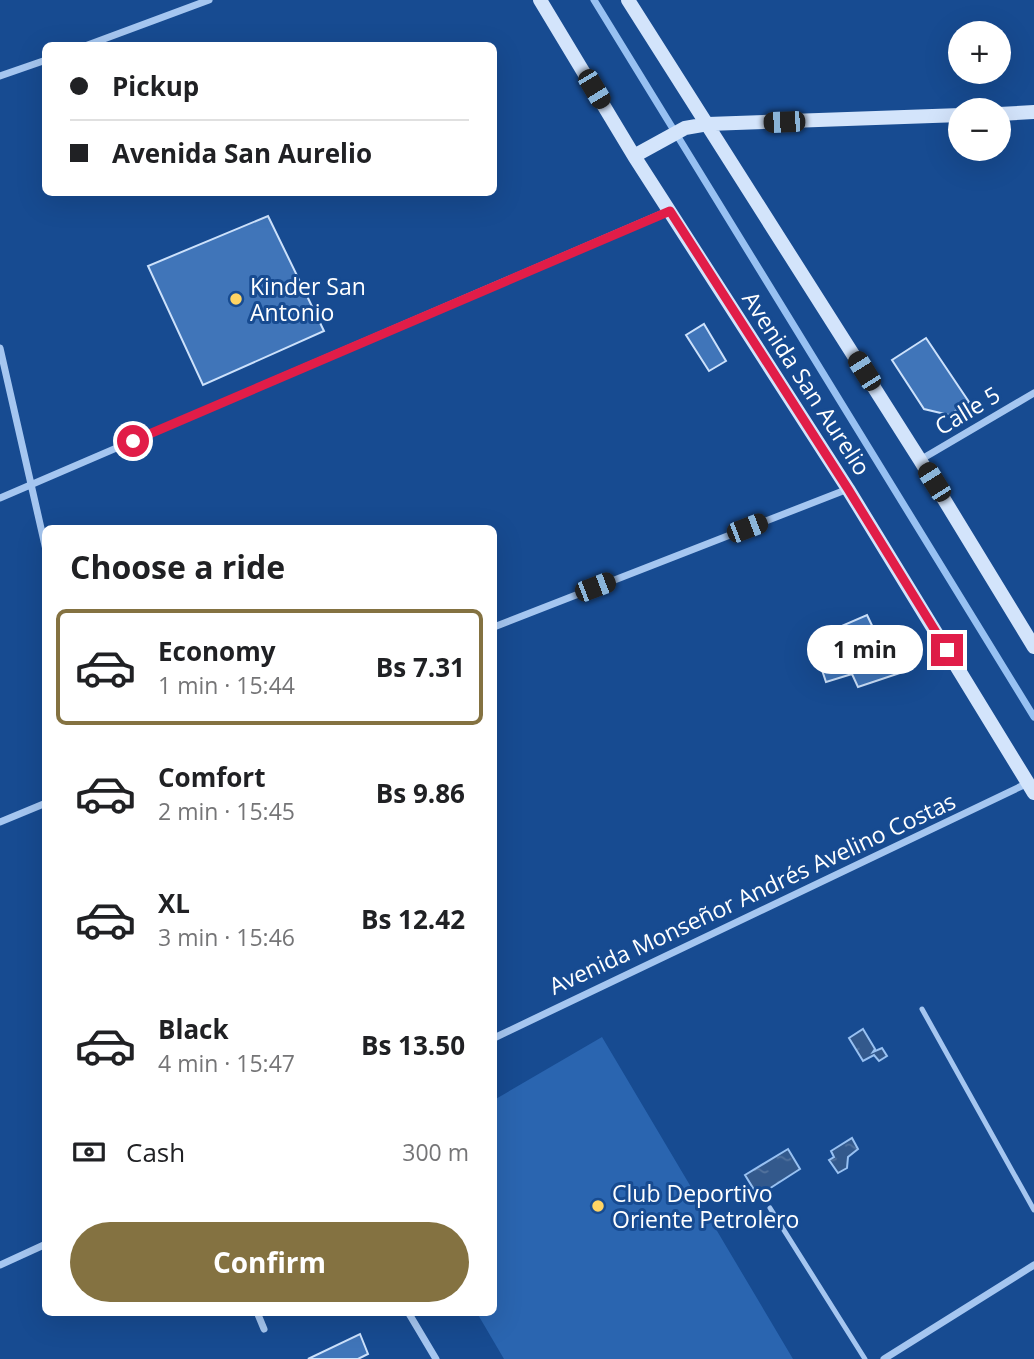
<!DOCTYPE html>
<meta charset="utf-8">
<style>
:root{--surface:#fff;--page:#f6f6f6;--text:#202124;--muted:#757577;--line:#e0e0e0;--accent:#847241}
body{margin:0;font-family:"Open Sans",sans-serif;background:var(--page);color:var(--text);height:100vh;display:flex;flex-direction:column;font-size:26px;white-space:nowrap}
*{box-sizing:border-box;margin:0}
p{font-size:23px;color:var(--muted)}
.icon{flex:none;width:38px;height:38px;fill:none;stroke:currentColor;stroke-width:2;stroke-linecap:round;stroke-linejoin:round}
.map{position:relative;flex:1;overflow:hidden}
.details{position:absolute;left:42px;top:525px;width:455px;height:791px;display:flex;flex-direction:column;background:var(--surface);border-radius:10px;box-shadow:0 7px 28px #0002}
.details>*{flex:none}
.top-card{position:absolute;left:42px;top:42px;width:455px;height:154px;border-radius:10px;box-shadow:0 7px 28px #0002;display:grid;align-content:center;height:154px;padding:0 28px;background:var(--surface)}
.tools{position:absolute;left:948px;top:21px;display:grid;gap:14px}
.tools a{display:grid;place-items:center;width:63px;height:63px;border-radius:50%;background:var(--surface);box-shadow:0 7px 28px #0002;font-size:35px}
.end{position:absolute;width:32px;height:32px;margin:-16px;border:9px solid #e11d48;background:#fff;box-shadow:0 0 0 4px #fff}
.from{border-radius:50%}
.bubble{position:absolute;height:49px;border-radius:24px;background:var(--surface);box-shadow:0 7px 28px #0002;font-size:23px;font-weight:700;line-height:49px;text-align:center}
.car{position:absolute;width:21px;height:42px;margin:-21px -10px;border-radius:9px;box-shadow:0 0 5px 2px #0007;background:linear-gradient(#222 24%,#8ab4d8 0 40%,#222 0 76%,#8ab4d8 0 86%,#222 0)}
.top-card b{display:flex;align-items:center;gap:24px;height:66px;font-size:26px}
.top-card b+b{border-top:2px solid var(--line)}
.top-card i{width:18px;height:18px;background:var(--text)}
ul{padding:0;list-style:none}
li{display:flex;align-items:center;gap:21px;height:116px;margin:0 14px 10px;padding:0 14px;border:4px solid transparent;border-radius:10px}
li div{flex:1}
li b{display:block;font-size:26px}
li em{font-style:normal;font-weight:700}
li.selected{border-color:var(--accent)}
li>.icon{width:63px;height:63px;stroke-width:1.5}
h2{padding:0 28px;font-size:32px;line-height:84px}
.pay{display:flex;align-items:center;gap:18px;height:77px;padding:0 28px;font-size:26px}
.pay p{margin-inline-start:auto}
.button{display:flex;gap:14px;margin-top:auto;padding:14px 28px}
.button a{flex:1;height:80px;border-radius:42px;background:var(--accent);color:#fff;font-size:28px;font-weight:700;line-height:80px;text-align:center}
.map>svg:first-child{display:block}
.pitch{fill:#2a65b0}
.water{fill:url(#water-ripples);stroke:#98c1f2;stroke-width:2}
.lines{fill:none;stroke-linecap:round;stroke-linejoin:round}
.stream{stroke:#98c1f2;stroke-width:7}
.building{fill:#4075b9;stroke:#cce1fb;stroke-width:2}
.lane{stroke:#a5c6f0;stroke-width:5}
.street{stroke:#a5c6f0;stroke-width:7}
.secondary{stroke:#d3e4fb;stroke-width:14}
.route{stroke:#e11d48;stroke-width:9}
.poi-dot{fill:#ffd464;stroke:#174b91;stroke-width:2.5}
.labels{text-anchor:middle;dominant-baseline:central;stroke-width:6;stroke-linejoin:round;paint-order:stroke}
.poi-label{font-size:23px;fill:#fff;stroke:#174b91;text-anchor:start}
.street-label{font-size:23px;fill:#fff;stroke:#174b91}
</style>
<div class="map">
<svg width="1034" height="1359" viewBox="0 0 1034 1359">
<defs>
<pattern id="water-ripples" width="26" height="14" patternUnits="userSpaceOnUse" patternTransform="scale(1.75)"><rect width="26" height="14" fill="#33598c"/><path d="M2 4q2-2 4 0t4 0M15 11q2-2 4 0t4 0" fill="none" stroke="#52729d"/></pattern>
</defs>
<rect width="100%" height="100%" fill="#174b91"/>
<path class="pitch" d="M602 1037 793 1359H504L477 1313 494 1312V1100Z"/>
<path class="water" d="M863 1029 875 1049 873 1052 882 1048 887 1056 879 1061 874 1055 863 1061 849 1038Z
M852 1138 858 1149 848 1157 847 1168 838 1173 829 1160 834 1157 831 1151Z
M788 1149 800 1169 758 1196 745 1175Z"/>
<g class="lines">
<path class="stream" d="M594 0 1034 717"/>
</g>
<path class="building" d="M268 216 324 331 203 385 148 266Z
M704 324 726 361 709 371 686 335Z
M926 338 969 402 949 415 924 409 892 360Z
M867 615 877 636 888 631 912 669 858 687 852 674 826 682 817 655 844 648 837 628Z
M360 1334 368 1354 358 1359H308Z"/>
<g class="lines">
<path class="lane" d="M922 1009 1034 1210
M770 1208 865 1359"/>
<path class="street" d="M85 46 209 0
M0 76 46 60
M0 348 46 550
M920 460 1034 393
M0 498 668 211
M494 627 848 489
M0 822 46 803
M494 1038 1028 783
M0 1265 46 1244
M257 1312 264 1329
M408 1312 436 1359
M884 1359 1034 1265"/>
<path class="secondary" d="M540 0 634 156 848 489 1034 793
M628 0 920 460 1034 647
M999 114 1034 112
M634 156 685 128 708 124 961 115"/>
</g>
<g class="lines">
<path class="route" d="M133 441 670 211 848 489 947 650"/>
</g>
<g class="poi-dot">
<circle cx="236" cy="299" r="7"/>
<circle cx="598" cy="1206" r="7"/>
</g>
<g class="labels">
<g class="poi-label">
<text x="250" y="286">Kinder San<tspan x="250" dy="26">Antonio</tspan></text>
<text x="612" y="1193">Club Deportivo<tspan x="612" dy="26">Oriente Petrolero</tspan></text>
</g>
<g class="street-label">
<text transform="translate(807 383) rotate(57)">Avenida San Aurelio</text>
<text transform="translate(967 410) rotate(-31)">Calle 5</text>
<text transform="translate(752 893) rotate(-25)">Avenida Monseñor Andrés Avelino Costas</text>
</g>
</g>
</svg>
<div class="tools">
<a>+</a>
<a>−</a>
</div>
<i class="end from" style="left:133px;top:441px"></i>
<i class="end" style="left:947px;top:650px"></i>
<div class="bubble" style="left:807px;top:625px;width:116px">1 min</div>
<i class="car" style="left:594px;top:89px;rotate:149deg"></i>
<i class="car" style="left:784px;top:122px;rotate:268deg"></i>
<i class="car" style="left:864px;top:371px;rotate:328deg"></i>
<i class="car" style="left:934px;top:482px;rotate:328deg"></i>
<i class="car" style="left:747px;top:528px;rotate:69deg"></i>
<i class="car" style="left:595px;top:587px;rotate:69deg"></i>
<div class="top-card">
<b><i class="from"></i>Pickup</b>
<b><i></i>Avenida San Aurelio</b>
</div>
<section class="details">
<h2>Choose a ride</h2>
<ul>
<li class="selected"><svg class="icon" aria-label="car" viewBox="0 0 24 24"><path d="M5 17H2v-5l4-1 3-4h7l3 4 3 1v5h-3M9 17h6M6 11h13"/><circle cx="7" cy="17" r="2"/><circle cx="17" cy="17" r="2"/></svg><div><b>Economy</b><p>1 min · 15:44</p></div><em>Bs 7.31</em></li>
<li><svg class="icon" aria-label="car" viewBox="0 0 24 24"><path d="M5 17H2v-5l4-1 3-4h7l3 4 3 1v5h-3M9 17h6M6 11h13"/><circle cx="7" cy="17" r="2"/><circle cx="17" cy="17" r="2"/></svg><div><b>Comfort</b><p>2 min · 15:45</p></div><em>Bs 9.86</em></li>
<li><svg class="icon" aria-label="car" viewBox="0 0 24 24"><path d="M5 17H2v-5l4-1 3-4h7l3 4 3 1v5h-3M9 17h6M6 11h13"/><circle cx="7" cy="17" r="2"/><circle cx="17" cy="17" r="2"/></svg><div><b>XL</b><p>3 min · 15:46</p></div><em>Bs 12.42</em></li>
<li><svg class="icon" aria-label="car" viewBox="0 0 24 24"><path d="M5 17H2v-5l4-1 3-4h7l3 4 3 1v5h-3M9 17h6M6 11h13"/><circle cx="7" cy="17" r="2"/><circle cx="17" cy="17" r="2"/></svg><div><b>Black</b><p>4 min · 15:47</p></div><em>Bs 13.50</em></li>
</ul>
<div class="pay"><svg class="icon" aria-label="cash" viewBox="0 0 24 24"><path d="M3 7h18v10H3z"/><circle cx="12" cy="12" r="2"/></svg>Cash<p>300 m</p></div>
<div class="button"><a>Confirm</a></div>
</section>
</div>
